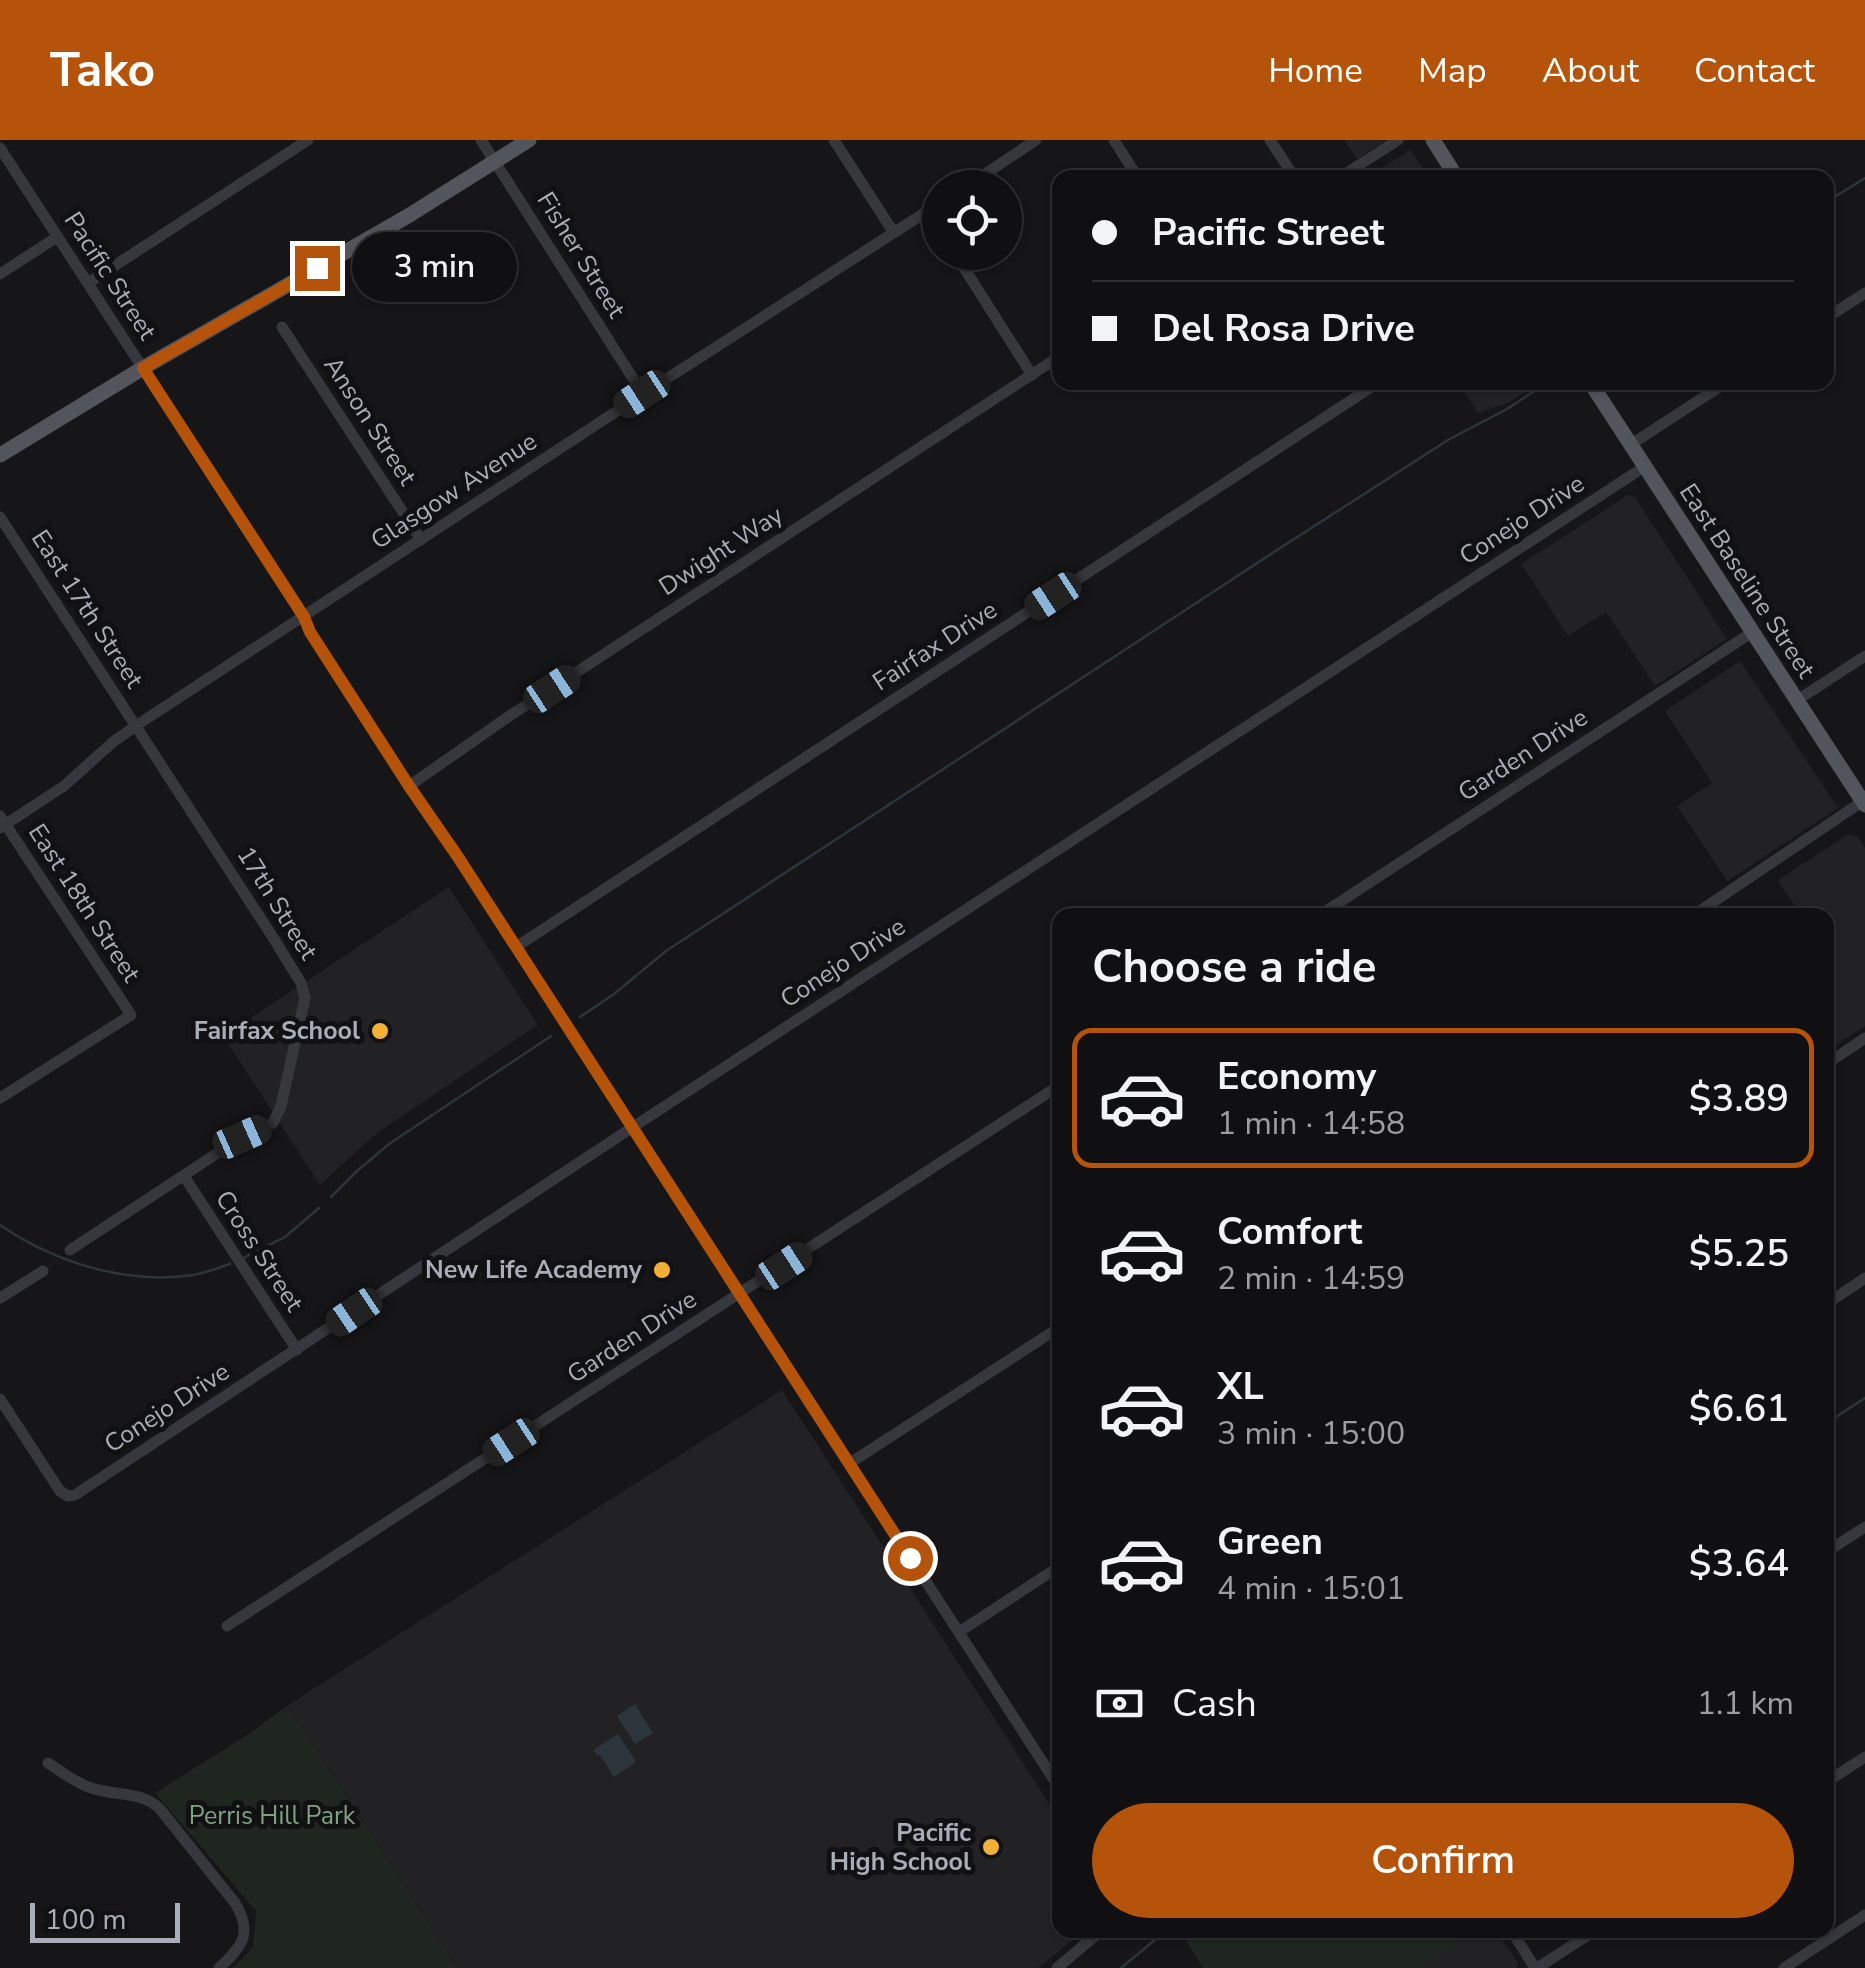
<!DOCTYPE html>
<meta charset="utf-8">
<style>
:root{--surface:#101012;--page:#19191b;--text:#f1f3f6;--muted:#9c9d9f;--line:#303032;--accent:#b45309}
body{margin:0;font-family:"Nunito Sans",sans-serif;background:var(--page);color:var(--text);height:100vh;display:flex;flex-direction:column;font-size:38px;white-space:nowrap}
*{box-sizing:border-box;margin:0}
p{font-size:32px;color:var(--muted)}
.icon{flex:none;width:55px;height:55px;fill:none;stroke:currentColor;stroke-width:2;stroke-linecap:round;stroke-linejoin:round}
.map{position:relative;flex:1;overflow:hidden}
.panel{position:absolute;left:1052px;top:768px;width:782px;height:1030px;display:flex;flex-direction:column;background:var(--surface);border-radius:20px;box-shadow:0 2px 8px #0004,0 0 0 2px var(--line)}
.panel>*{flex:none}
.banner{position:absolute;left:1052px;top:30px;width:782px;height:220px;border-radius:20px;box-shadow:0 2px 8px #0004,0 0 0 2px var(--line);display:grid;align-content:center;height:220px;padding:0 40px;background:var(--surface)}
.fabs{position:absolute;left:922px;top:30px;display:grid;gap:20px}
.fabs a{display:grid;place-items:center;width:100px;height:100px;border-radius:50%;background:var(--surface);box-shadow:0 2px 8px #0004,0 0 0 2px var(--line);font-size:50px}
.scale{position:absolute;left:30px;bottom:25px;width:150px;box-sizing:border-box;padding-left:10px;border:5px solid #a8adb8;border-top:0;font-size:28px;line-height:35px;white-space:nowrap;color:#a8adb8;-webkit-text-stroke:8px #111113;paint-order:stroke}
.end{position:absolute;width:45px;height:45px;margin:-22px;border:12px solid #b45309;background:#fff;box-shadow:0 0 0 5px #fff}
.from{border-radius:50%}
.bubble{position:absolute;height:70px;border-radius:35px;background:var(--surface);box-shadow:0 2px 8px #0004,0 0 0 2px var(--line);font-size:32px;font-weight:600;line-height:70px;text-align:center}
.car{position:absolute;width:30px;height:60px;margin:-30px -15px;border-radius:12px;box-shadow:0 0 8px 2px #0007;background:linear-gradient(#222 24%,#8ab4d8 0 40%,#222 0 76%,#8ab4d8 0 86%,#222 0)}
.banner b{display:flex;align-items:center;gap:35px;height:95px;font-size:38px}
.banner b+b{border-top:2px solid var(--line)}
.banner i{width:25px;height:25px;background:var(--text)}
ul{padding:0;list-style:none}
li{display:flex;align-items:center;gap:30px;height:140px;margin:0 20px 15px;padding:0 20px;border:5px solid transparent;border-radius:20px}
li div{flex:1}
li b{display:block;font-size:38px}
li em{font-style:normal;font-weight:600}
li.selected{border-color:var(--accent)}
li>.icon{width:90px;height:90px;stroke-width:1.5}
h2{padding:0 40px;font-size:45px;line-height:120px}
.pay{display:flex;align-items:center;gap:25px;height:110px;padding:0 40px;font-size:38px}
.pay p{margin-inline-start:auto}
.cta{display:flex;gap:20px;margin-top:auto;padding:20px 40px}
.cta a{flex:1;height:115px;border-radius:60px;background:var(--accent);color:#fff;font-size:40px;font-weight:600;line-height:115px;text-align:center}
header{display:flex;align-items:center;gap:60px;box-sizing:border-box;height:140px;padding:0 50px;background:var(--accent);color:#fff}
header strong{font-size:48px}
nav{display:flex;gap:55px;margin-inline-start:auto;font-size:35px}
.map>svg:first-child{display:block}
.built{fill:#222225}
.green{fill:#1e261f}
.water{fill:#2c353c}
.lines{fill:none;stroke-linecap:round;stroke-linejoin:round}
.stream{stroke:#2c353c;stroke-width:2.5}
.minor{stroke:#37383d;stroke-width:11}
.major{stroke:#53555c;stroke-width:15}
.route{stroke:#b45309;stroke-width:12}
.poi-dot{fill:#f2b134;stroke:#111113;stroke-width:4}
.labels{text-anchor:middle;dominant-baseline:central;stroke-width:10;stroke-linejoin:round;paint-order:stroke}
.street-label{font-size:25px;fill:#a8adb8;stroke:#111113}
.poi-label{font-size:25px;font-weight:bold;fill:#a8adb8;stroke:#111113;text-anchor:end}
.park-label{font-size:25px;fill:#7fa381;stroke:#111113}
</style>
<header>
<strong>Tako</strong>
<nav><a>Home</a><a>Map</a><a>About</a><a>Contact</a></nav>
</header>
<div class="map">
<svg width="1865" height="1828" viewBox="0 0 1865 1828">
<rect width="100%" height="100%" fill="#161618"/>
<path class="built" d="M1344 0H1386L1357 19Z
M1410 10 1429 37H1368Z
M1458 243H1542L1507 263 1478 273Z
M1628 355 1635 357 1727 499 1655 546 1606 472 1568 496 1521 424Z
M1740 521 1838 668 1727 741 1677 666 1712 643 1665 571Z
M1849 694 1858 697 1865 708V886L1835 905 1828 894V775H1801L1778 740Z
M449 747 538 885 377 993 320 1045 223 896Z
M782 1250 1060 1680V1790H1085L1038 1828H458L288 1565Z
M1199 1790H1495L1518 1823 1517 1828H1203L1186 1801Z"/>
<path class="green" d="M288 1565 458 1828H233L253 1807 256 1771 155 1653 247 1595Z
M1199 1790H1462L1461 1801 1420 1828H1203L1186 1801Z"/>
<path class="water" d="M635 1564 653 1593 635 1604 617 1576Z
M618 1594 636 1622 614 1637 600 1615H597L593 1610Z"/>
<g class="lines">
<path class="stream" d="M1828 61 1865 38
M580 877 614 854 666 811 1274 412 1448 300 1507 269 1548 242
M331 1057 357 1031 389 1004 551 896
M0 1085C54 1122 126 1145 193 1135 205 1133 218 1128 230 1124
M243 1118 285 1097 319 1068
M1828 1282 1865 1258
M1121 1828 1167 1790"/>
<path class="minor" d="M481 0 643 254
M834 0 894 93
M1114 0 1138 38
M1270 0 1295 38
M0 8 304 477 310 492 409 646 458 717 1060 1649
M1339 38 1398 0
M964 48 1036 0
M928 72 940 91
M954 112 1032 235
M0 134 57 97
M88 143 308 0
M1828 177 1865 153
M282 187 421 400
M1630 305 1727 242
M0 377 274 799 301 843 305 858 281 966 273 983 242 997 70 1110
M1796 561 1865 516
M409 646 508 577 1060 216
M0 676 131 875 0 958
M0 688 64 646 113 602 137 585 643 254 940 63
M1320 775 1751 493
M1694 775 1863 661
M516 807 1379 242
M1828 923 1865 898
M184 1036 297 1210
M0 1158 43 1131
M1828 1163 1865 1138
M0 1259 60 1351 68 1356 75 1355 633 987 1644 327
M850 1323 1060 1187
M1828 1411 1865 1387
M227 1486 1060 945
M959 1492 1060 1426
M48 1623C62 1632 76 1643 91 1648 115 1656 142 1651 160 1669L235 1763C253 1793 243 1806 219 1828
M1828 1641 1865 1617
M1511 1790 1535 1828
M1057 1828 1102 1790
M1537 1828 1596 1790
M1784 1828 1865 1775"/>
<path class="major" d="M1433 0 1457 38
M1590 242 1865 665
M0 315 143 228 408 76 529 0"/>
</g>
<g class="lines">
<path class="route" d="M317 128 143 228 304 477 310 492 409 646 458 717 910 1418"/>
</g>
<g class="poi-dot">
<circle cx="380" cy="891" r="10"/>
<circle cx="662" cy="1130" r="10"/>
<circle cx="991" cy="1707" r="10"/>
</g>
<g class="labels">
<g class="street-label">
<text transform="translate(581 115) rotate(58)">Fisher Street</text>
<text transform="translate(110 136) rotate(57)">Pacific Street</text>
<text transform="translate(370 281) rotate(57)">Anson Street</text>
<text transform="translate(454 351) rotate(-33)">Glasgow Avenue</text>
<text transform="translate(1522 380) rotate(-33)">Conejo Drive</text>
<text transform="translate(721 411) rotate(-33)">Dwight Way</text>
<text transform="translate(1747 441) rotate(57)">East Baseline Street</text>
<text transform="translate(87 469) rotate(57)">East 17th Street</text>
<text transform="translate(935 506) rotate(-33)">Fairfax Drive</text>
<text transform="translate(1523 615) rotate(-33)">Garden Drive</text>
<text transform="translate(84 763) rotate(57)">East 18th Street</text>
<text transform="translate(277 763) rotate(58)">17th Street</text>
<text transform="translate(843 823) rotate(-33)">Conejo Drive</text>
<text transform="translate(259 1111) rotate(57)">Cross Street</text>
<text transform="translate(632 1197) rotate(-33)">Garden Drive</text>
<text transform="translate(167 1268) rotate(-33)">Conejo Drive</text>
</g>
<g class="poi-label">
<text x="360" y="891">Fairfax School</text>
<text x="642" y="1130">New Life Academy</text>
<text x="971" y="1693">Pacific<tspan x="971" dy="29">High School</tspan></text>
</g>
<g class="park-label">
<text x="272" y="1676">Perris Hill Park</text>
</g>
</g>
</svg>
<div class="fabs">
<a><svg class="icon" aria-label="locate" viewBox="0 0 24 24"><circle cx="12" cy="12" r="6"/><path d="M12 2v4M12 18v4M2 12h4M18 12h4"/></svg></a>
</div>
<div class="scale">100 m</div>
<i class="end from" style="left:910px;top:1418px"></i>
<i class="end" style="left:317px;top:128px"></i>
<div class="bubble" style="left:352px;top:92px;width:165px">3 min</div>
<i class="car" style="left:642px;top:254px;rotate:237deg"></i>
<i class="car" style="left:1053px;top:456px;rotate:237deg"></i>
<i class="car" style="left:552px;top:549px;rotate:57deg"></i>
<i class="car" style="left:242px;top:997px;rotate:66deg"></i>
<i class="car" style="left:784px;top:1126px;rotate:57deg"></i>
<i class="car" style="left:354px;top:1172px;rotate:236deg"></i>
<i class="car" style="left:511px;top:1302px;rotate:237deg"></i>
<div class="banner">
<b><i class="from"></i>Pacific Street</b>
<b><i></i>Del Rosa Drive</b>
</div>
<section class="panel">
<h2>Choose a ride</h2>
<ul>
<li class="selected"><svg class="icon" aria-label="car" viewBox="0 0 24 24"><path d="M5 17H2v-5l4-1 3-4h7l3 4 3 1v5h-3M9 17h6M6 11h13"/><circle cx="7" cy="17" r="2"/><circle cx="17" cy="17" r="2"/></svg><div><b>Economy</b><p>1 min · 14:58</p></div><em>$3.89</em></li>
<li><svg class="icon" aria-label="car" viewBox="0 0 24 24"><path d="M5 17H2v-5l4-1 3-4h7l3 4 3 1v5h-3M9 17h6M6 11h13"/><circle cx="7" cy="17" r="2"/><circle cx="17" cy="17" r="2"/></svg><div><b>Comfort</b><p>2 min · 14:59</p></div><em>$5.25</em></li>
<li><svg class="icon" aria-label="car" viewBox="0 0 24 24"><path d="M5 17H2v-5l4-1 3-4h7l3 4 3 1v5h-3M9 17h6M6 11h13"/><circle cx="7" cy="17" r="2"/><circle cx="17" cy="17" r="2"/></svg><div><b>XL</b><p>3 min · 15:00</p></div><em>$6.61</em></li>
<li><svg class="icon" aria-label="car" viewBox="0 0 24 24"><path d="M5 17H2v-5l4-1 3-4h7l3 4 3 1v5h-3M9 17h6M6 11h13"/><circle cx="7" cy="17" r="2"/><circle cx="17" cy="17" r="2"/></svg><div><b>Green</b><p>4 min · 15:01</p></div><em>$3.64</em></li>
</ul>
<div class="pay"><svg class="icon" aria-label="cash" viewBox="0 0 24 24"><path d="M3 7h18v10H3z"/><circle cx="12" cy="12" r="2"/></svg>Cash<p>1.1 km</p></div>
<div class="cta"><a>Confirm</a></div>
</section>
</div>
